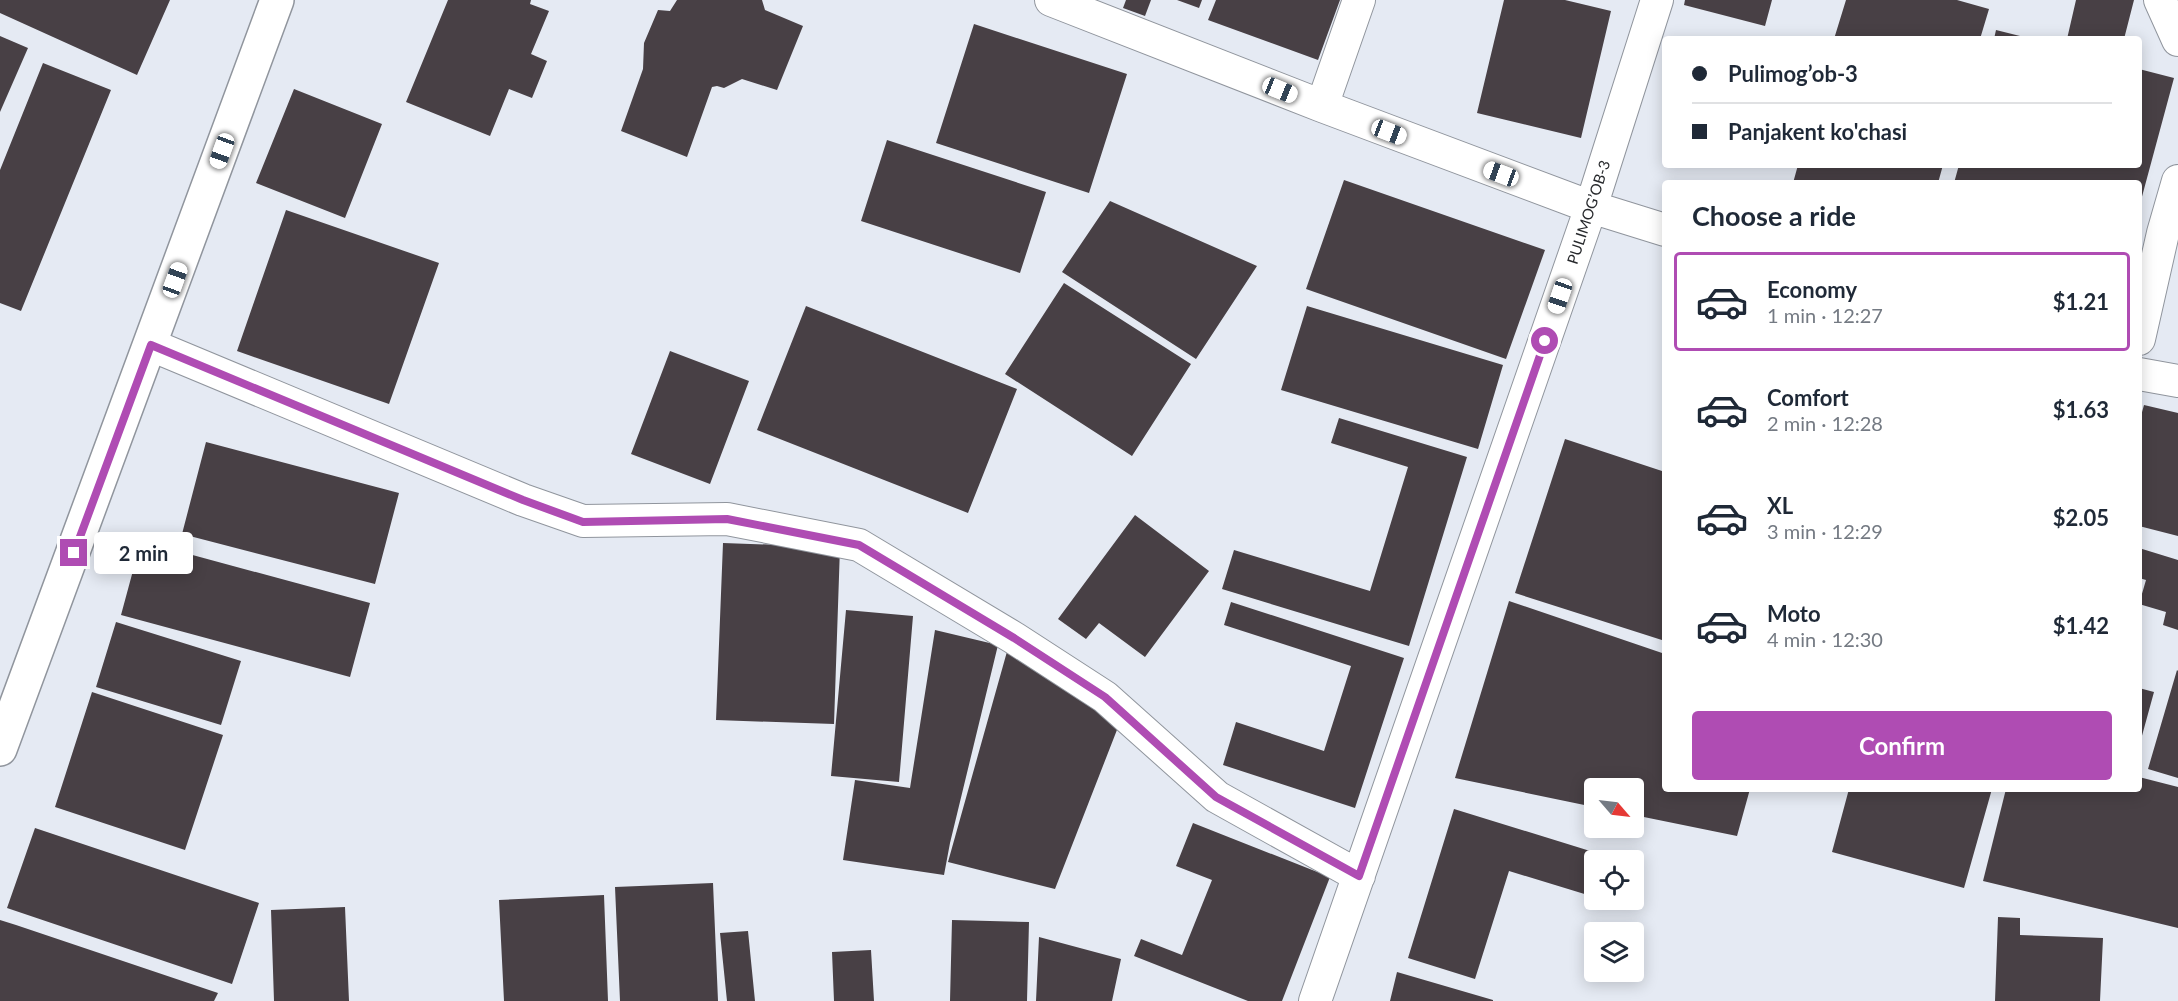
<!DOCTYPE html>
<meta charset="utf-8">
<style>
:root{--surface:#fff;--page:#f2f2f3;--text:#1f2937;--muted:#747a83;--line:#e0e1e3;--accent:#af4cb3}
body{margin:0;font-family:Lato,sans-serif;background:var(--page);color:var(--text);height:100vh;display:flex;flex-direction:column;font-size:22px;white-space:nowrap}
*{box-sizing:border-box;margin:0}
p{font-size:20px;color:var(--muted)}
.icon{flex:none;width:33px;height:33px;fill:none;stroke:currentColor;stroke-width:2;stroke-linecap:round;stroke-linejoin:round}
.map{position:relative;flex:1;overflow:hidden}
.drawer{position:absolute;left:1662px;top:180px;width:480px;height:612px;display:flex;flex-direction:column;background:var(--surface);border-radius:6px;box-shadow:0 3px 15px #0003}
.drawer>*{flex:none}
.top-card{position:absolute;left:1662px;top:36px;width:480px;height:132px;border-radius:6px;box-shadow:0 3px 15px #0003;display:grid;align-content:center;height:132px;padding:0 30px;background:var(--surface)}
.needle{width:39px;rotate:118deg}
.fabs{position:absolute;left:1584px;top:778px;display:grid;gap:12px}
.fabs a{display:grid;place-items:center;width:60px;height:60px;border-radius:6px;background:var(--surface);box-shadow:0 3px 15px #0003;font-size:30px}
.end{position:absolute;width:27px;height:27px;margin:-14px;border:8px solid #af4cb3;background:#fff;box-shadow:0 0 0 3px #fff}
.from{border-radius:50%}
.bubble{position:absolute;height:42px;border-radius:6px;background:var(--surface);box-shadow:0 3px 15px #0003;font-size:20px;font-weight:700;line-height:42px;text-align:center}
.car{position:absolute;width:18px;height:36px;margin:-18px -9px;border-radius:8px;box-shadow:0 0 4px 2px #0007;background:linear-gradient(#fff 24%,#345 0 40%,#fff 0 76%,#345 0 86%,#fff 0)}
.top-card b{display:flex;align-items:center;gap:21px;height:57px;font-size:22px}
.top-card b+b{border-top:2px solid var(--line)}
.top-card i{width:15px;height:15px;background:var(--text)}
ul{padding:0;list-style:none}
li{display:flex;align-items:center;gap:18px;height:99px;margin:0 12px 9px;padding:0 18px;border:3px solid transparent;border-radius:6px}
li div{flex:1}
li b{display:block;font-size:22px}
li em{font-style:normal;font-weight:700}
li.on{border-color:var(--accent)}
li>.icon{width:54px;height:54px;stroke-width:1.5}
h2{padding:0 30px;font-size:27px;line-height:72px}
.button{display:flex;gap:12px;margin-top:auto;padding:12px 30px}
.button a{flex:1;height:69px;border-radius:6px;background:var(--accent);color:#fff;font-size:24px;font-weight:700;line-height:69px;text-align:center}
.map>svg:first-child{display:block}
.building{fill:#484045}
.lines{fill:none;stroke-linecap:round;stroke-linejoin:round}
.minor-casing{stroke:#90959d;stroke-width:34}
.major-casing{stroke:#90959d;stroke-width:36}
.minor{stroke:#fff;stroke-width:32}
.major{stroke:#fff;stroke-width:33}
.route{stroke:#af4cb3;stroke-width:8}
.labels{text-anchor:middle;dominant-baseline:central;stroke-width:6;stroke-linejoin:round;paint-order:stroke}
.street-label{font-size:15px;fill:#27292c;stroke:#fff}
</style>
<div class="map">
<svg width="2178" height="1001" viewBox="0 0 2178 1001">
<rect width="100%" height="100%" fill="#e5eaf3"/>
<path class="building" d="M0 0H170L137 75 0 13Z
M448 0H531L530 4 549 11 531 54 547 61 532 98 509 89 490 136 406 102Z
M677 0H762L765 10 803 26 777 90 742 79 724 88 717 86 712 87 687 157 621 131 643 69 644 43 658 10 670 11Z
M1126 0H1151L1145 16 1123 8Z
M1177 0H1202L1199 8Z
M1216 0H1340L1318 60 1208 20Z
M1504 0H1565L1611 11 1581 138 1477 113Z
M1685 0H1772L1765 26 1684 5Z
M1846 0H1957L1989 9 1980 39H1834Z
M2076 0H2134L2124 39H2067Z
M974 24 1127 74 1089 193 936 143Z
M1996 30 2028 38V39H1994Z
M0 36 28 48 0 112Z
M43 63 111 90 21 311 0 303V170Z
M2139 69 2174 78 2140 204 2139 183H1954L1959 165H2139Z
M294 89 382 124 345 218 256 183Z
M887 140 1046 192 1020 273 861 221Z
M1798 165H1943L1938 183H1793Z
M1344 180 1545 250 1506 359 1306 289Z
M1110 201 1257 266 1196 359 1062 272Z
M286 210 439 263 389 404 237 351Z
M1064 283 1191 364 1132 456 1005 374Z
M806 306 1017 389 968 513 757 430Z
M1307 306 1503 365 1478 449 1281 390Z
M670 351 749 381 710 484 631 454Z
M2144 405 2178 413V536L2139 526V423Z
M1339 418 1467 457 1409 646 1222 589 1234 550 1370 591 1408 467 1331 443Z
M1565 439 1665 472V641L1515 593Z
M206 442 399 493 375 584 182 534Z
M1135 515 1209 571 1145 657 1099 623 1086 639 1058 619Z
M141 541 370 603 350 677 121 615Z
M723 543 840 547 834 724 716 720Z
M2139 548 2178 560V630L2163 625 2166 612 2139 604 2146 580 2139 578Z
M1509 601 1665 654V789H1750L1737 836 1634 815V789H1594V807L1455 778Z
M1231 602 1404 658 1355 808 1223 765 1236 722 1324 751 1351 666 1224 625Z
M846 610 913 616 899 782 831 776Z
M116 622 241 661 221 725 96 687Z
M935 630 998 645 950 843 944 875 843 860 855 780 910 788Z
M1008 648 1122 717 1055 889 948 862Z
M2177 670 2178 671V778L2148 769Z
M2139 688 2154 692 2140 743H2139Z
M92 692 223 735 185 850 55 807Z
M2139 777 2178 787V928L1983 881 2006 789H2139Z
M1849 789H1992L1964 888 1832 852Z
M1454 809 1603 855 1601 861H1594V884L1591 896 1509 871 1475 979 1408 958Z
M1193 823 1330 877 1282 1001H1248L1134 956 1141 939 1182 955 1212 880 1176 866Z
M35 828 259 903 232 984 7 908Z
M713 883 718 1001H620L615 887Z
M604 895 608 1001H504L499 900Z
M345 907 349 1001H274L271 910Z
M1998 917 2020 918V935L2103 938 2100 1001H1995Z
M0 920 16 925 218 993 214 1001H0Z
M952 920 1029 922 1027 1001H950Z
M748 931 755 1001H727L720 933Z
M1039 937 1121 959 1112 1001H1036Z
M871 950 874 1001H834L832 952Z
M1397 972 1493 1000V1001H1390Z"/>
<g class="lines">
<g class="minor-casing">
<path id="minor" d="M1051 0 1322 106 1591 207 1665 230
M2160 0 2178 40
M1322 106 1359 0
M2139 339 2163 233 2178 181
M151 345 523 500 583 521 727 519 859 545 1014 638 1105 697 1217 797 1359 876
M2139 374 2178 381
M1315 1001 1591 207 1657 0"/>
</g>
<g class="major-casing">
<path id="major" d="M0 749 277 0"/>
</g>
<use href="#minor" class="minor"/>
<use href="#major" class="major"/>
</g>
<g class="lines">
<path class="route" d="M74 553 151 345 523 500 583 522 727 519 859 545 1014 638 1105 697 1216 797 1359 876 1545 341"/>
</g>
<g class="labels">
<g class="street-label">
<text transform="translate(1588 212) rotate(-72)">PULIMOG’OB-3</text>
</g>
</g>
</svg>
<div class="fabs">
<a><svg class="needle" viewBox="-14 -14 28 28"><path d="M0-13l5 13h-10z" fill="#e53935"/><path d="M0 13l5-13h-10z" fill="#747a83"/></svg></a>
<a><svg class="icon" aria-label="locate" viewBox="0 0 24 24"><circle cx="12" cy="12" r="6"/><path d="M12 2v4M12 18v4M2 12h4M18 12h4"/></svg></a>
<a><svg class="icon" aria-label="layers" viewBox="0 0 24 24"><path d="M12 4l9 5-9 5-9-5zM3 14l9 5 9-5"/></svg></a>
</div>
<i class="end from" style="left:1545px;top:341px"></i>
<i class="end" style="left:74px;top:553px"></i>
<div class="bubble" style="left:94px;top:532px;width:99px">2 min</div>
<i class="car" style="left:1280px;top:90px;rotate:112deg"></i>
<i class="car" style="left:1389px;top:132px;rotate:111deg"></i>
<i class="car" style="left:222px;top:151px;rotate:200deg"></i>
<i class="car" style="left:1501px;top:174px;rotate:290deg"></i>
<i class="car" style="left:175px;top:280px;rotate:20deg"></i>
<i class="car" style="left:1560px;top:296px;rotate:199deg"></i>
<div class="top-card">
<b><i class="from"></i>Pulimog’ob-3</b>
<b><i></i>Panjakent ko'chasi</b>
</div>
<section class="drawer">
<h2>Choose a ride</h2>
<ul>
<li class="on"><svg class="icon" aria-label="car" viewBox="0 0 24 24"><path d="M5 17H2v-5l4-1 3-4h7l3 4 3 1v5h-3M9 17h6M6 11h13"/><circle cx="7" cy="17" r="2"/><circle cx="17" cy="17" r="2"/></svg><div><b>Economy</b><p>1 min · 12:27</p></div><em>$1.21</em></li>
<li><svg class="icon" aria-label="car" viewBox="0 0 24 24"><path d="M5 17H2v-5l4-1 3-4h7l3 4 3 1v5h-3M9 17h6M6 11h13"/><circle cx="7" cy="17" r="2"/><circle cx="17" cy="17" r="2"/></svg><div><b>Comfort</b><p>2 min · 12:28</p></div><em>$1.63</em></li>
<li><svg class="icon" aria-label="car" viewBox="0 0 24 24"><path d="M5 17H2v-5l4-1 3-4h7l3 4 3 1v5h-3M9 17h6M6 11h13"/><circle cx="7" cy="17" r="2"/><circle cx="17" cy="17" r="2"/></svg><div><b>XL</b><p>3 min · 12:29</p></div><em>$2.05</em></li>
<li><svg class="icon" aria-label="car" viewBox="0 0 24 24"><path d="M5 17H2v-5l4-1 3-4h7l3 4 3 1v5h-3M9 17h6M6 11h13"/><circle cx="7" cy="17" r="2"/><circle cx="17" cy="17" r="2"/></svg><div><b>Moto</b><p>4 min · 12:30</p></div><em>$1.42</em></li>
</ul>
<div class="button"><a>Confirm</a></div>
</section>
</div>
